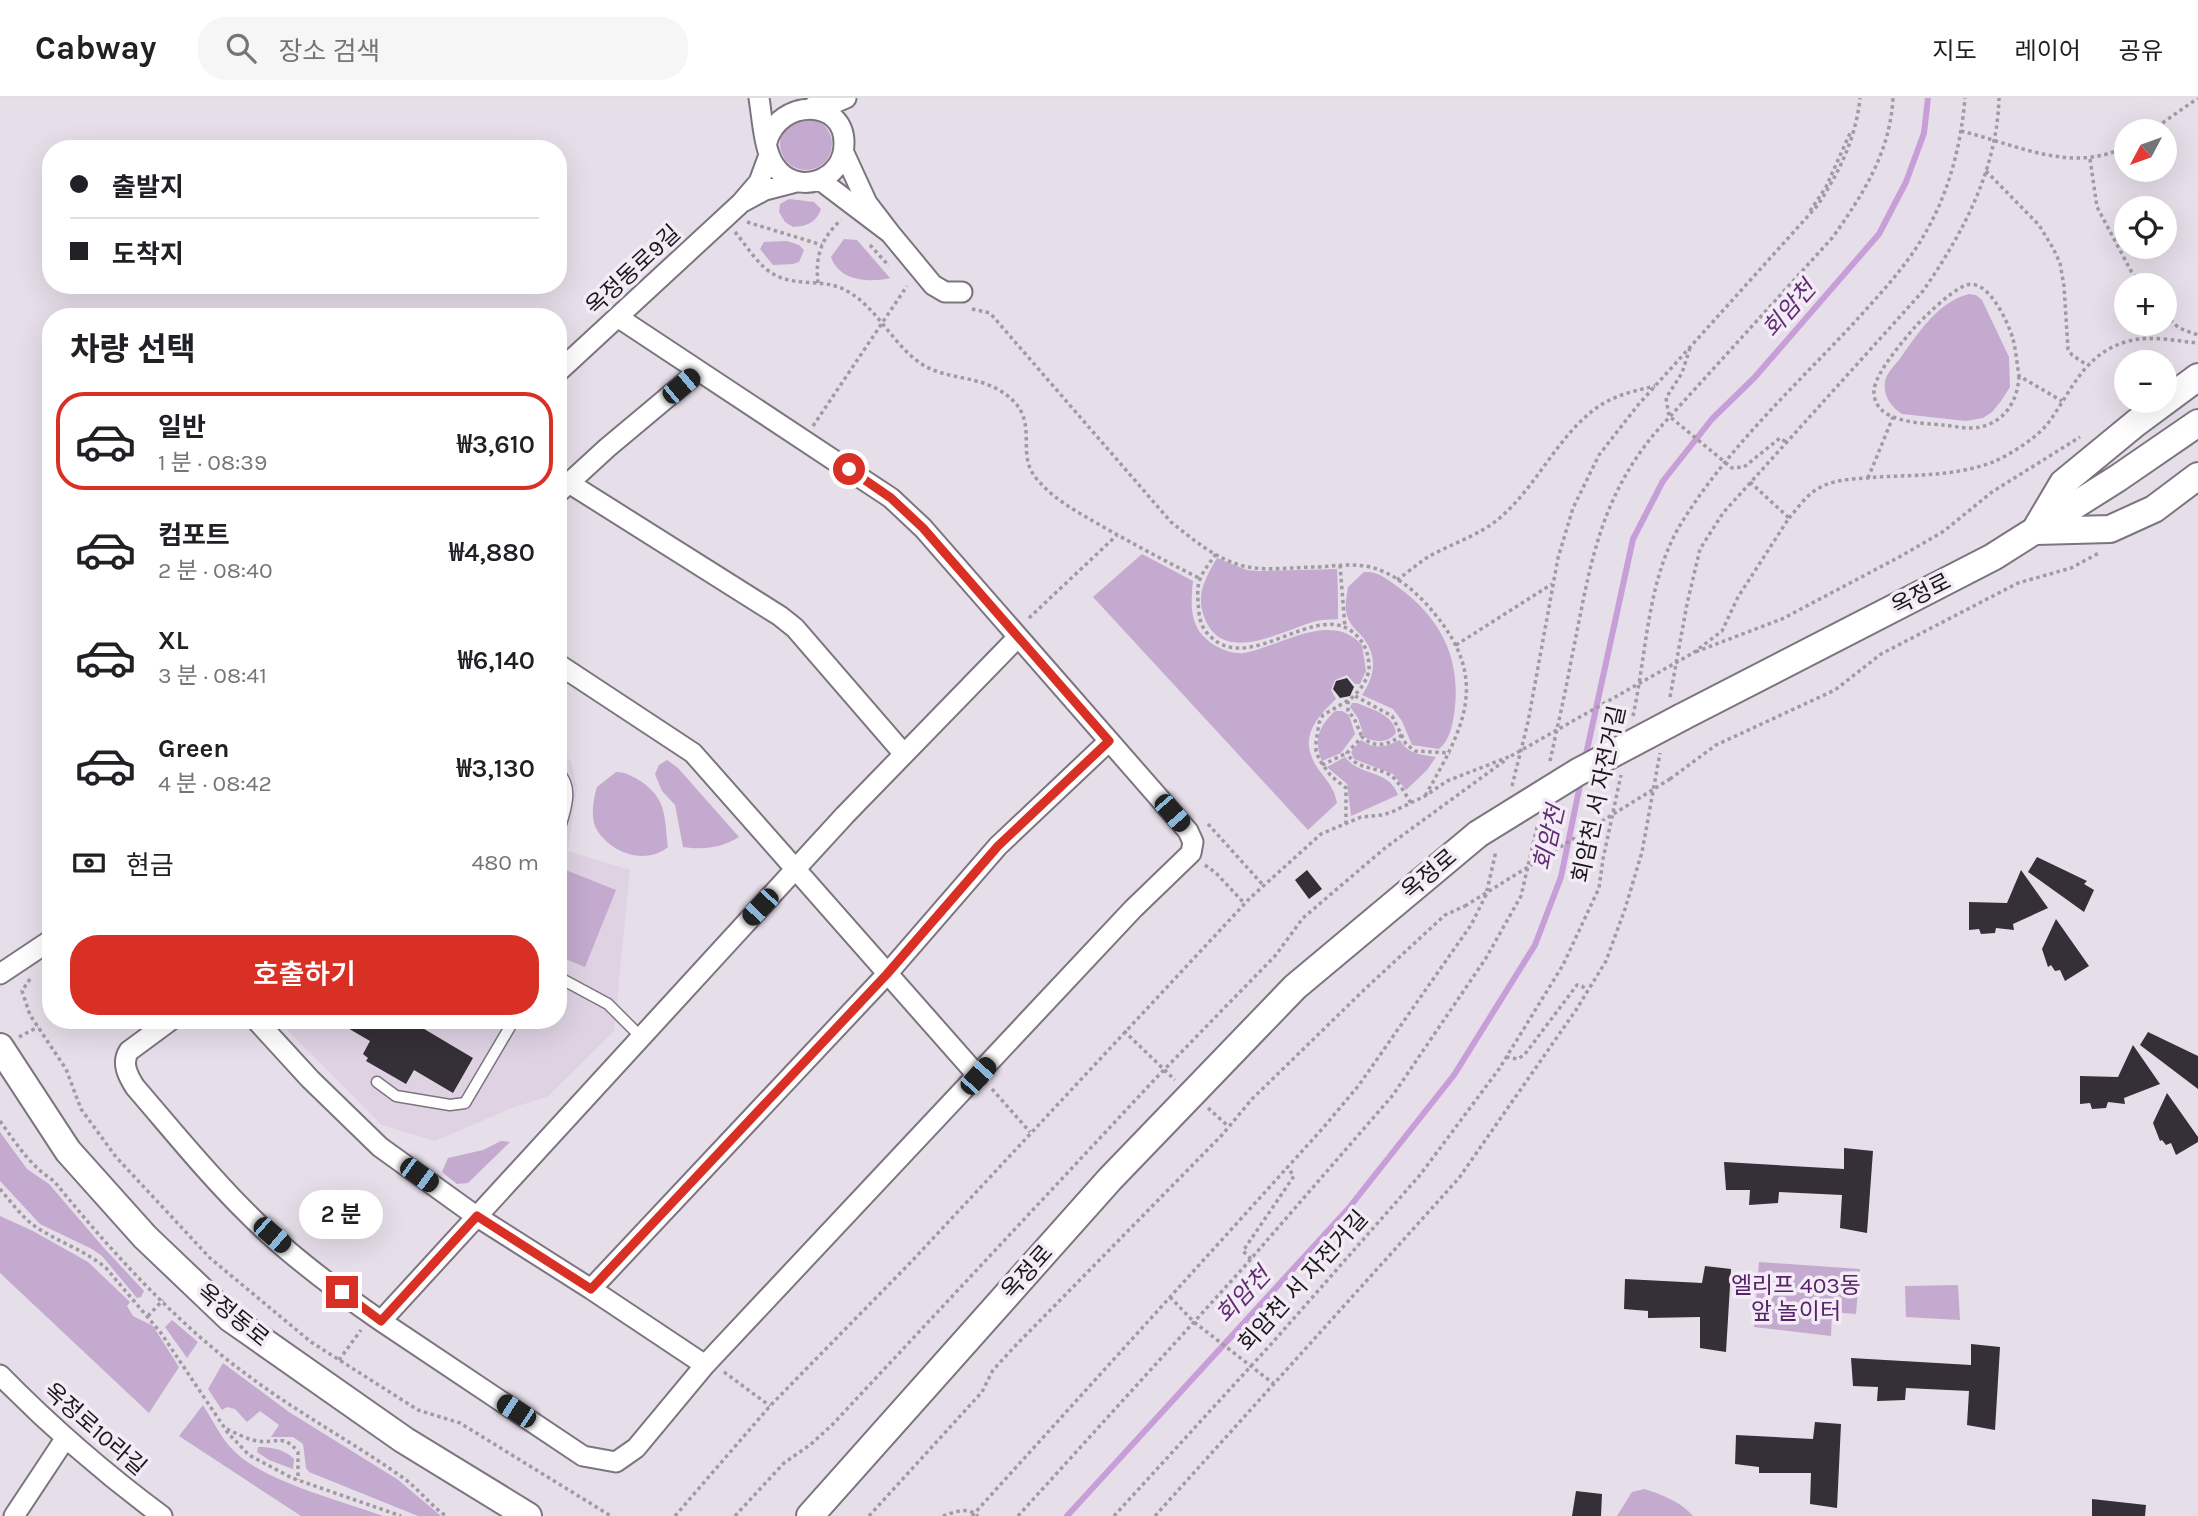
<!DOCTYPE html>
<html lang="ko">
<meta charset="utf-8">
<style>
:root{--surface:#fff;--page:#f6f6f6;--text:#202124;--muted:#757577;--line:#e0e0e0;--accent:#d93025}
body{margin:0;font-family:Karla,"Noto Sans KR",sans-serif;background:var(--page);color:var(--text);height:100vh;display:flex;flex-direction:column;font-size:26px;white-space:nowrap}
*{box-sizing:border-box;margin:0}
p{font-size:23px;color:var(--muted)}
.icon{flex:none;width:38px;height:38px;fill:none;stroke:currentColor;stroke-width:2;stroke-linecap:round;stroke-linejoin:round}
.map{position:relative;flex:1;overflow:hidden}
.drawer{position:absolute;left:42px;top:210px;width:525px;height:721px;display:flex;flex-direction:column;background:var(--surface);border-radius:28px;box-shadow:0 7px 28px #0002}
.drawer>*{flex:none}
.top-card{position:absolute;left:42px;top:42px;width:525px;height:154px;border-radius:28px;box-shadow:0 7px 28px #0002;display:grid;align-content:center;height:154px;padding:0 28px;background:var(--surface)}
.needle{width:46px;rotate:229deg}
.fabs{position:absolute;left:2114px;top:21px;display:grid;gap:14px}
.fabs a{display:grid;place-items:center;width:63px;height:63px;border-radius:50%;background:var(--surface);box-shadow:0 7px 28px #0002;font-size:35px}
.end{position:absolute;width:32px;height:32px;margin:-16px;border:9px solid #d93025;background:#fff;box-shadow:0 0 0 4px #fff}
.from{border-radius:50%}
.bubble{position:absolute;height:49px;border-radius:24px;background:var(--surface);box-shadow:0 7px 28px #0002;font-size:23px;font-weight:600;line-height:49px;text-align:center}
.car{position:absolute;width:21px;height:42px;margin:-21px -10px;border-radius:9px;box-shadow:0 0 5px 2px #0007;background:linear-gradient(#222 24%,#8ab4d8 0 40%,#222 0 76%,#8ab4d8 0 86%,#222 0)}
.top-card b{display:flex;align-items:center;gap:24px;height:66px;font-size:26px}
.top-card b+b{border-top:2px solid var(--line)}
.top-card i{width:18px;height:18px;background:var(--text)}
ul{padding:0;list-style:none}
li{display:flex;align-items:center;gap:21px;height:98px;margin:0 14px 10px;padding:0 14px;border:4px solid transparent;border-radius:28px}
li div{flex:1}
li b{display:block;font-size:26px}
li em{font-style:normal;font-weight:600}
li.active{border-color:var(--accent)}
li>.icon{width:63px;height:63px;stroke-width:1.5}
h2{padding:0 28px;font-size:32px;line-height:84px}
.pay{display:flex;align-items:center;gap:18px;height:77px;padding:0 28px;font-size:26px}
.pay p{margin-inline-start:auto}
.button{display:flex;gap:14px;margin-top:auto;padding:14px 28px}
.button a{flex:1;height:80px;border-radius:28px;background:var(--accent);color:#fff;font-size:28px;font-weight:600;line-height:80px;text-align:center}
header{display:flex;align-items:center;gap:42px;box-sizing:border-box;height:98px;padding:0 35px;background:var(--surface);border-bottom:2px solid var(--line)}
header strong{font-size:33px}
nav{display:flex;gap:38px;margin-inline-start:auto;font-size:24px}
.search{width:490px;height:63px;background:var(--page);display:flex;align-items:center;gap:18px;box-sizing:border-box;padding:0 24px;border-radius:28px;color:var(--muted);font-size:26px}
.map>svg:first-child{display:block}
.built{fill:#ded2e3}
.green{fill:#c3aace}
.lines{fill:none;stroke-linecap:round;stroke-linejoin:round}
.stream{stroke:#c89ed8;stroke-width:6}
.building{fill:#352f37}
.lane-casing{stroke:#7c757f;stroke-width:13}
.street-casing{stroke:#7c757f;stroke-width:23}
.secondary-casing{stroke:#7c757f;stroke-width:30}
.path{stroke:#a19aa3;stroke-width:3.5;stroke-dasharray:3.5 3.5;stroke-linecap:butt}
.lane{stroke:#fff;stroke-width:10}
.street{stroke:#fff;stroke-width:19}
.secondary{stroke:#fff;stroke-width:26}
.secondary-bridge-casing{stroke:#7c757f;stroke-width:30;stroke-linecap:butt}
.path-bridge{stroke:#a19aa3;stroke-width:3.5;stroke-dasharray:3.5 3.5;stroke-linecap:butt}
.secondary-bridge{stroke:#fff;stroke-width:26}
.route{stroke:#d93025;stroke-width:9}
.labels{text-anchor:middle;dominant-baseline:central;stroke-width:7;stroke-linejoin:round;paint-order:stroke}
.street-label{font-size:23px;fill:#1b181c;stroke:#f3ecf7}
.park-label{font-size:23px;fill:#572468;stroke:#f3ecf7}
.water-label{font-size:24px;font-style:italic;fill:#612e73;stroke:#f3ecf7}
</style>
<header>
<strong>Cabway</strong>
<div class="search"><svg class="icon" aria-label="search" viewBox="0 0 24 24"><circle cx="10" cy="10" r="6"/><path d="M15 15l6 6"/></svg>장소 검색</div>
<nav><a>지도</a><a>레이어</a><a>공유</a></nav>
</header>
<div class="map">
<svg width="2198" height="1418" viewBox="0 0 2198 1418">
<rect width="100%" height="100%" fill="#e6dee9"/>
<path class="built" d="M558 656 571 662 577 691 568 753 630 772 614 933 547 999 514 1009 435 1043 382 1027 277 922H558Z"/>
<path class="green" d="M780 46a26 26 0 1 1 52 0a26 26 0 1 1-52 0Z
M789 101 814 104 821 111C816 125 807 128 793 129L785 124 779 114 780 106Z
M844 141 857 142 890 180C869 185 839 183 831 159Z
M787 143 799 147 804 152 799 164 793 166 773 167 760 151 764 144Z
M1969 196 1976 197 1982 202 2009 259 2010 289 2001 303 1992 314 1983 320 1966 323 1902 316C1891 309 1883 298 1885 284 1886 276 1894 268 1899 262 1917 237 1937 204 1969 196Z
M1142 456 1193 483C1190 512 1190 534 1218 549 1225 553 1236 556 1244 555 1281 548 1331 512 1362 547L1366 573 1360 586H1355L1347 577 1335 582 1331 592 1336 601C1311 624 1297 645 1322 676 1330 687 1334 691 1337 705L1308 732 1093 499Z
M1217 460 1247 472 1258 473 1337 471C1338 489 1338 505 1338 521 1331 522 1323 521 1316 523 1283 532 1224 568 1205 521 1195 497 1205 481 1217 460Z
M1364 474C1378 473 1387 481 1398 489 1442 521 1462 562 1454 617 1452 629 1449 643 1439 651L1412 647 1402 623 1393 611 1362 597C1376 576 1378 556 1360 536 1354 530 1349 525 1347 517 1344 509 1347 497 1348 489Z
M1352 605H1357C1373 612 1393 616 1396 635 1388 645 1375 645 1364 639L1358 620 1350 609Z
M1335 613H1342L1349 617 1355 636 1341 655 1322 663C1313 642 1319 628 1335 613Z
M1361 642C1375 652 1386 649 1400 642 1409 657 1420 656 1436 659L1427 672 1406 692 1393 676 1354 661 1351 654Z
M1345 659C1360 679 1389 671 1398 697L1351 718 1347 686 1327 669Z
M667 662 678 670 739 739C721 750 704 752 683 749L675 707 662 693 655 676 659 667Z
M616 674C626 674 634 679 642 684 668 703 664 720 668 749 646 767 612 756 597 732 590 721 593 702 597 689Z
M558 769 616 792 585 869 558 858Z
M0 1034 27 1071 49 1086 104 1150 144 1193 141 1199 137 1200 102 1158 92 1151 40 1126 0 1083Z
M501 1043 510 1044 468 1085 457 1086 442 1074 448 1060 483 1052Z
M0 1118 33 1133 88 1164 130 1204 127 1208 133 1218 153 1228 179 1269 149 1315 0 1175Z
M1759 1164 1860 1171 1856 1216 1832 1214 1831 1238 1754 1229Z
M1958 1187 1960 1222 1906 1219 1905 1188Z
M172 1222 198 1244 187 1260 165 1229Z
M223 1265 289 1314 397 1381 441 1418H418L309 1374 306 1370 303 1346 293 1339H271L279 1327 260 1313 247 1324 235 1311 227 1309 222 1312 208 1291Z
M203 1307C212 1321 221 1340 233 1352 262 1383 342 1403 383 1418H301L179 1338Z
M258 1349C271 1349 284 1351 294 1361L293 1371 269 1362 257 1354Z
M1644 1391C1661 1396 1681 1404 1693 1418H1617L1632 1394Z"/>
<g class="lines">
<path class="stream" d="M1585 661 1633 441 1663 383 1712 321 1755 279 1879 136 1906 84 1924 35 1928 0
M1067 1418 1348 1111 1454 977 1535 847 1561 779 1581 682"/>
</g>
<path class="building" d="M1347 580 1354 589 1350 598 1340 600 1333 591 1336 583Z
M2037 759 2087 783 2084 786 2094 792 2084 814 2028 774Z
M1307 772 1322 791 1309 801 1295 782Z
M2021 772 2048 810 2013 826 2014 832 1996 830 1995 835 1981 836 1979 831 1969 832V804L2007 805Z
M2056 821 2089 868 2065 883 2060 872 2055 873 2051 867 2048 869 2042 851Z
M334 922H409L473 960 453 995 414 972 406 986 366 963 368 960 363 956 370 943Z
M2148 934 2198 958V991L2140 947Z
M2133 947 2160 986 2124 1000 2125 1006 2108 1004 2106 1010 2092 1011 2090 1005 2080 1006V978L2118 979Z
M2167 995 2198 1039V1044L2176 1057 2171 1045 2166 1047 2162 1042 2160 1043 2153 1025Z
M1844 1050 1873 1053 1867 1135 1840 1130 1842 1097 1779 1094 1778 1105 1749 1107 1750 1092H1726L1724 1064 1844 1071Z
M1705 1168 1731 1171 1726 1254 1700 1250V1219L1648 1220V1213L1624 1211 1625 1181 1702 1185Z
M1971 1246 2000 1249 1995 1332 1967 1327 1969 1293 1906 1290 1905 1302 1877 1303 1878 1289 1853 1288 1851 1260 1971 1267Z
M1815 1324 1841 1326 1837 1410 1810 1406 1811 1375H1759V1369L1735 1366 1736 1337 1813 1341Z
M1576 1393 1602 1396 1601 1418H1572Z
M2092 1401 2146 1407 2145 1418H2092Z"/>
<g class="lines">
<g class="lane-casing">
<path id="lane" d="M558 674C576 691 563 716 558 737
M558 879 608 906 641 939
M377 984 396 998 450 1007 465 1005 514 922"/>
</g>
<g class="street-casing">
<path id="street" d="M759 0C762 18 764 54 775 68 796 99 844 83 844 46 845 0 779 0 767 44
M814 8 830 7 846 0
M769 57 759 84 741 105 765 92 796 84
M820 82 890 135 867 105 844 55
M890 135 933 187 945 194H962
M558 274 741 105
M569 385 780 518 795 530 904 656
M558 395 607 350 699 273
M558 566 693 655 978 978
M0 876 51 842
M171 922 129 953C121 965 128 978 135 989 173 1033 209 1078 250 1118 289 1157 336 1192 381 1223L583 1358 616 1364 636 1350 705 1267 1133 811 1191 755 1193 744 1188 733 923 430 891 400 619 220
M256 922 310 981 380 1049 476 1118 591 1191 705 1267
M591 1191 887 876 998 748 1109 643
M381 1223 845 717 1018 539
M0 1277C51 1329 104 1375 162 1418
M14 1418 65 1341"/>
</g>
<g class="secondary-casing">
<path id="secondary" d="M2037 429 2063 385 2136 325 2198 279
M2036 433 2110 431 2154 411 2198 378
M1682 619 1993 459 2118 380 2198 325
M0 949 68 1053 145 1139 230 1220 404 1342 528 1418
M810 1418 1110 1081 1295 889 1478 736"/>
</g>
<path class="path" d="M1961 33C2015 46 2074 77 2126 48
M2151 33 2198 0
M2090 61 2097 109 2131 173 2141 187
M1986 73 2039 127 2053 150 2060 165 2064 188 2068 251 2072 257 2087 267
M1810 113 1826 89 1851 33
M747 124 822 147
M735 134C747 148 758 168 775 177 797 189 826 180 847 193 878 210 893 248 923 267 946 281 976 278 999 292 1045 319 1013 352 1036 380 1054 402 1076 413 1100 427 1133 446 1165 463 1199 480
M870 147 889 168
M818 185C815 159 821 140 841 122
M972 211 990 215 1171 424C1195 443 1218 463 1248 469 1269 473 1295 469 1317 469 1335 468 1352 465 1370 469 1395 475 1418 495 1434 515 1491 583 1463 631 1425 698
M2165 217 2179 230 2198 237
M1690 250 1682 275 1666 300 1669 318 1732 370 1744 369 1780 340 1786 344
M2019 278C2018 302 2005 324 1980 329 1969 332 1954 328 1943 327 1921 325 1872 325 1874 292 1876 274 1903 243 1915 229 1925 218 1950 194 1964 188 1987 177 2008 224 2013 241 2016 253 2017 266 2019 278L2062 303
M813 328 907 188
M1868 380 1893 319
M1750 384 1789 420 1738 499 1722 533 1693 555 1782 521 1903 457 1944 433 1992 394 2080 339
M1789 420C1798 410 1807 396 1819 390 1837 380 1858 381 1877 379 1916 377 1956 378 1993 364 2011 356 2037 340 2049 324 2072 292 2085 254 2129 243 2151 237 2176 243 2198 245
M1216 456C1197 482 1196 483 1199 515 1200 525 1204 533 1211 539 1251 577 1316 502 1354 535 1364 544 1368 553 1369 567 1370 581 1358 595 1348 603V613L1354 620 1362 639
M1340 467 1345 529
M1397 482C1407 475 1417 466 1428 459 1452 445 1482 437 1503 417 1540 384 1561 331 1604 305 1620 296 1638 292 1655 288
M1029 520 1117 437
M1456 547 1552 486
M1355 598 1392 618 1406 646 1415 653 1450 655
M1670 599 1687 506 1700 451 1723 415 1923 193C1963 135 1997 72 1999 0
M1633 618C1647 554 1647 480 1682 424 1728 350 1793 290 1852 227 1879 197 1908 167 1927 132 1950 91 1961 46 1965 0
M1402 637C1388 647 1376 651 1362 639L1347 655C1356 672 1375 668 1390 677 1399 683 1405 696 1411 705
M1550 663C1557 630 1565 597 1571 563 1589 477 1596 406 1655 335L1833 139C1863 96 1890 55 1893 0
M1322 667 1347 655
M1670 681 1716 647 1835 592 1881 556 2018 485 2071 470 2099 455
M1512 688 1528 624 1558 460 1573 410 1599 357 1638 307 1817 108C1839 75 1856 40 1860 0
M1208 726 1263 787
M1346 726V690L1331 678 1320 663 1316 653V644L1319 625 1323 617 1349 602
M1205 767 1216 775 1244 805
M30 881 22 893 30 917 66 971 81 1011 116 1059 210 1160 311 1244 418 1312 460 1325 611 1418
M423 930 427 922
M1124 933 1175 982
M19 939 38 929
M1506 959 1518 961 1525 956 1577 887 1582 888 1587 893
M992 991 1030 1034
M1208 1010 1228 1028
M0 1023C16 1045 30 1068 54 1083 108 1150 176 1225 246 1276 296 1314 351 1343 402 1379 419 1391 430 1407 446 1418
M0 1091C12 1105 23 1121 39 1131 61 1145 86 1153 106 1170L161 1235 228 1335 249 1357 292 1380 401 1418
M1251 1161 1243 1153 1294 1078 1287 1069
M1170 1199 1194 1224 1274 1286
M148 1218 163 1202
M339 1262 361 1232
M724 1274 770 1308
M227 1331C236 1335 248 1342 258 1343 277 1346 283 1335 298 1354V1382
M675 1418 770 1308 911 1164 1250 800 1321 736 1361 719 1382 717 1392 714 1425 698 1447 683 1511 658
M735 1418 784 1365 810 1347 832 1327 1156 980 1275 858 1303 820 1385 750 1507 661
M869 1418 982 1294 993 1272 1017 1246 1222 1037 1252 1001 1366 890 1445 817 1465 808
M943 1418C955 1414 967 1408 978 1418
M972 1418 1323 1030 1359 987 1471 827 1486 797 1496 753
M1018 1418 1243 1170 1393 997 1486 860 1521 798 1538 725
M1114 1418 1273 1244 1420 1077 1499 971 1563 867 1599 790 1603 761 1621 677
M1155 1418 1459 1080 1576 912 1606 863 1625 811 1642 754 1660 655"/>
<use href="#lane" class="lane"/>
<use href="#street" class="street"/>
<use href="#secondary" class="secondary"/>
<g class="secondary-bridge-casing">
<path id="secondary-bridge" d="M1478 736 1578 674 1682 619"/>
</g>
<path class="path-bridge" d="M1511 658 1693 555
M1465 808 1670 681"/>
<use href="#secondary-bridge" class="secondary-bridge"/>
</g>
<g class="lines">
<path class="route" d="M342 1194 381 1223 477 1118 591 1191 887 876 998 748 1109 643 923 430 891 400 849 371"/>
</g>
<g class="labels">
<g class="street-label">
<text transform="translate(633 172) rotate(-43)">옥정동로9길</text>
<text transform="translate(1921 496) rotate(-27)">옥정로</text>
<text transform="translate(1599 696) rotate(-78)">회암천 서 자전거길</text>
<text transform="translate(1429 776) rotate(-40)">옥정로</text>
<text transform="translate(1027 1174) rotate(-48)">옥정로</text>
<text transform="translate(1303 1183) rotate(-48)">회암천 서 자전거길</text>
<text transform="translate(233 1217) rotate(39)">옥정동로</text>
<text transform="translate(95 1331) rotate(41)">옥정로10라길</text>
</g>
<g class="park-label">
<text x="1796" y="1187">엘리프 403동<tspan x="1796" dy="26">앞 놀이터</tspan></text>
</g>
<g class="water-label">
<text transform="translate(1789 211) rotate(-49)">회암천</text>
<text transform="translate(1549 740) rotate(-77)">회암천</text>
<text transform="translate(1243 1197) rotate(-47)">회암천</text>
</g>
</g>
</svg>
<div class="fabs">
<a><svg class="needle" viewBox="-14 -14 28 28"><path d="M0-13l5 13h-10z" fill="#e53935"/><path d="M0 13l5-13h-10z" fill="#757577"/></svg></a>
<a><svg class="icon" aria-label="locate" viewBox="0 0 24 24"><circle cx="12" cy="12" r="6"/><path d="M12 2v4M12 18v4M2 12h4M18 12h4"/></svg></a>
<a>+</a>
<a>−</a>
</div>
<i class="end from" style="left:849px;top:371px"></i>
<i class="end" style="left:342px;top:1194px"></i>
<div class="bubble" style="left:299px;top:1092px;width:84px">2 분</div>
<i class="car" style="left:681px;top:288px;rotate:50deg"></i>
<i class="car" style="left:1172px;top:715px;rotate:139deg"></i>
<i class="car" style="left:760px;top:809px;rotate:223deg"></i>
<i class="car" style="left:978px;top:978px;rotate:42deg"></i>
<i class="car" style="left:419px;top:1077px;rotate:126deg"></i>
<i class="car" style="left:272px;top:1137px;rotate:131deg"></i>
<i class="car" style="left:516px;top:1313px;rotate:303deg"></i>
<div class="top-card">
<b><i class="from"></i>출발지</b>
<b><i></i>도착지</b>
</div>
<section class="drawer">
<h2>차량 선택</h2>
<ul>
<li class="active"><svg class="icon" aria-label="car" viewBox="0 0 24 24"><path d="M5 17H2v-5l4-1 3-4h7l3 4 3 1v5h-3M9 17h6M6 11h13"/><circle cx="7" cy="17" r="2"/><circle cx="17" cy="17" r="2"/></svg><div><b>일반</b><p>1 분 · 08:39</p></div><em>₩3,610</em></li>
<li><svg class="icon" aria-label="car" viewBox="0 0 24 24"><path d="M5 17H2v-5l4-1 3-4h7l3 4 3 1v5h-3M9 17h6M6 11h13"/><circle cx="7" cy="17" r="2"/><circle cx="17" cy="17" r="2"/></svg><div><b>컴포트</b><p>2 분 · 08:40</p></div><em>₩4,880</em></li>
<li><svg class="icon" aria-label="car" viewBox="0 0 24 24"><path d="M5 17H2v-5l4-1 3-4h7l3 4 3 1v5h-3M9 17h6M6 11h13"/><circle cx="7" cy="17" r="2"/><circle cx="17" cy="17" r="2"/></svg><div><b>XL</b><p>3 분 · 08:41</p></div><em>₩6,140</em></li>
<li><svg class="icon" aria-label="car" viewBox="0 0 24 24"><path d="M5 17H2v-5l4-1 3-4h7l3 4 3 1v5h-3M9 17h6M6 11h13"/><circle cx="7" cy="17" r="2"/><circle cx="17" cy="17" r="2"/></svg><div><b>Green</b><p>4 분 · 08:42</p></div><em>₩3,130</em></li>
</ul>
<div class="pay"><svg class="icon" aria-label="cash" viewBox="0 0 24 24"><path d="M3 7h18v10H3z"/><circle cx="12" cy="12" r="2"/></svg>현금<p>480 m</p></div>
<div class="button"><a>호출하기</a></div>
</section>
</div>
